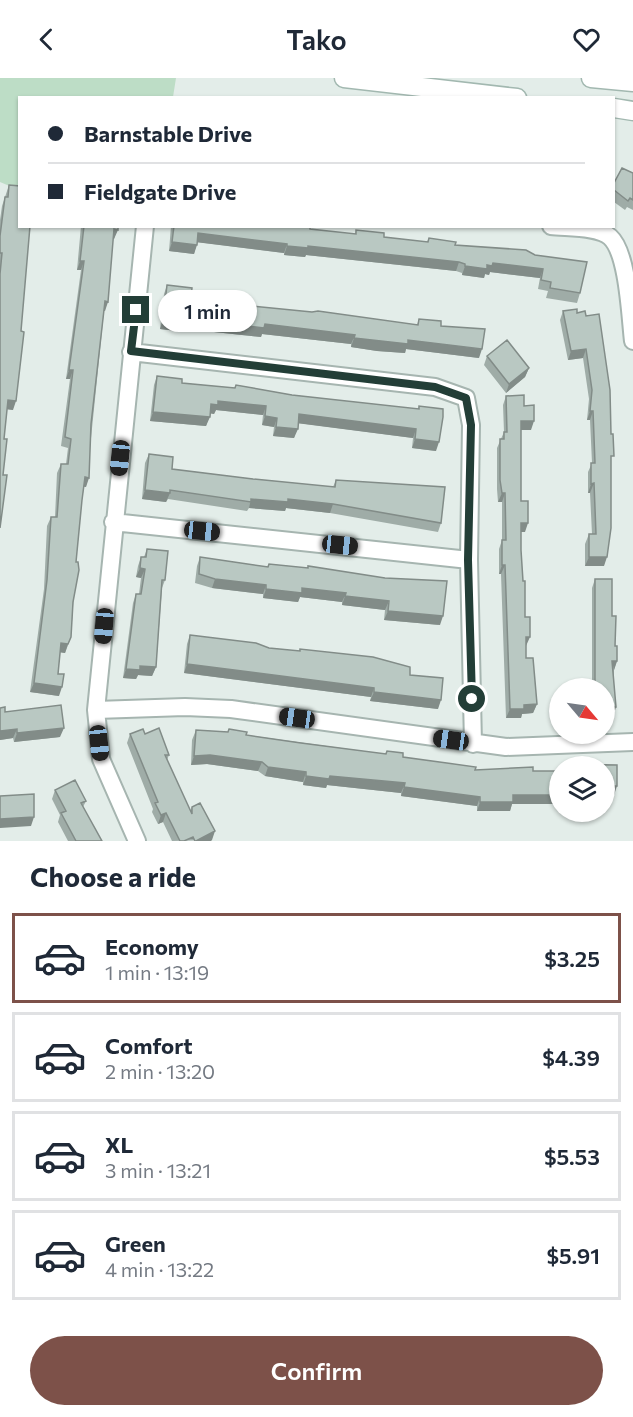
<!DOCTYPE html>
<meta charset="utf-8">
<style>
:root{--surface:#fff;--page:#f2f2f3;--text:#1f2937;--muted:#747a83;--line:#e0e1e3;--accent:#7d5149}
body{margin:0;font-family:Commissioner,sans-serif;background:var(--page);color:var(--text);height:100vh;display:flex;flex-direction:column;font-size:22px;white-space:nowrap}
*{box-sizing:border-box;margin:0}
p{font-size:20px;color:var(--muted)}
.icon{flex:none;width:33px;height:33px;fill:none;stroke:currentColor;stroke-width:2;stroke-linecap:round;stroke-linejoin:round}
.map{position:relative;height:763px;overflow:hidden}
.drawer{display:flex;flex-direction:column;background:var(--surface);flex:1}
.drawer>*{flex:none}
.banner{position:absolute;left:18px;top:18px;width:597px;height:132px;border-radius:0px;box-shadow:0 2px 4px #0004;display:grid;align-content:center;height:132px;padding:0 30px;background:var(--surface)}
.needle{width:39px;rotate:119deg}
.buttons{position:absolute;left:549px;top:600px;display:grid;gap:12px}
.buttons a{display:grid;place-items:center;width:66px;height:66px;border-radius:50%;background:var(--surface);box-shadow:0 2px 4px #0004;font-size:30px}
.end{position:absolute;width:27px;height:27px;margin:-14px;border:8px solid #233e37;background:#fff;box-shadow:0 0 0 3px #fff}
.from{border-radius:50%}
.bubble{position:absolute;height:42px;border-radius:21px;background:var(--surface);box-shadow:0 2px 4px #0004;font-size:20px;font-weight:600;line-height:42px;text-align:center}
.car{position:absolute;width:18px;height:36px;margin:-18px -9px;border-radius:8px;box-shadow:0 0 4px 2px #0007;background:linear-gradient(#222 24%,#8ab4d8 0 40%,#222 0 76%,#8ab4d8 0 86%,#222 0)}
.banner b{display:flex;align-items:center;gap:21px;height:57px;font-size:22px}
.banner b+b{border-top:2px solid var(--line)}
.banner i{width:15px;height:15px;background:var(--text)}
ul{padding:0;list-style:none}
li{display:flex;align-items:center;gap:18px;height:90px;margin:0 12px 9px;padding:0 18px;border:3px solid var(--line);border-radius:0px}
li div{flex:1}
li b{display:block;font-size:22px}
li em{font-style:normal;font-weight:600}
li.on{border-color:var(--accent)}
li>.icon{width:54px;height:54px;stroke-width:1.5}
h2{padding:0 30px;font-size:27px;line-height:72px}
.primary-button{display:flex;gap:12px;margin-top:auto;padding:12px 30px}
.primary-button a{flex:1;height:69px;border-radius:36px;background:var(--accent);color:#fff;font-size:24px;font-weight:600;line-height:69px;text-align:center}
header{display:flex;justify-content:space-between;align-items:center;height:78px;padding:0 30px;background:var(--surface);font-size:27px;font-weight:600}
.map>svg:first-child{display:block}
.green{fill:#bdddc6}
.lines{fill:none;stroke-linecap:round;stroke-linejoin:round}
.minor-casing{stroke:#a6b5b0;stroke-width:20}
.secondary-casing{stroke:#a2b8b0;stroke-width:21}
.minor{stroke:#fff;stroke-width:16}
.secondary{stroke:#fff;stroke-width:18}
.wall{fill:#9faca7}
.shaded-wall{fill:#828c88}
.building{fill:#b9c8c2;stroke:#828c88;stroke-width:1.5}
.route{stroke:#233e37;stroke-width:8}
</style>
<header><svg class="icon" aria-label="back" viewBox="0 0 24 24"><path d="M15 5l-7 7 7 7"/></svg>Tako<svg class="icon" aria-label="heart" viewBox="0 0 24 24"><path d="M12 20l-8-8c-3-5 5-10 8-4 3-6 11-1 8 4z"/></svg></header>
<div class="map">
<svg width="633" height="763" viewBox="0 0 633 763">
<rect width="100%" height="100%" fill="#e3ede9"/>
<path class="green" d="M0 0H176L173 19 20 20 19 112 0 104Z"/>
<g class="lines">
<g class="minor-casing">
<path id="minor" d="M551 148C566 150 598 148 610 159 628 175 630 238 633 263
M131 274 435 309 466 320 471 347 469 482 473 666
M113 444 469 482
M96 632 185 629 231 631 506 669 633 664
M137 763 101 681 96 632 145 148"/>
</g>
<g class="secondary-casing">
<path id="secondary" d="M344 0 517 20
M591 0 633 4
M614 30 633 33"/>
</g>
<use href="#minor" class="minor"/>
<use href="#secondary" class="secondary"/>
</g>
<path class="wall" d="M633 95V132L627 129 625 132 614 124V105Z
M9 107 13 332 7 331 4 361 0 450V142L2 128Z
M81 148H118L114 161H113L105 233H104L86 409H84L82 422 76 484 71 559 65 575 60 574 58 596 59 618 30 614 44 511 47 448 51 439H55L57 395 61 386H66L68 370 61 368 70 301H66L81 192H77Z
M171 148H310V151L355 156 356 152 384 159 427 164 429 160 455 167 526 172 580 215 577 225 546 220 548 213 538 211 540 200 490 194 489 197 485 196 484 200 462 197V195L456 193 306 177 305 179 284 177V175L197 164 194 176 169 173Z
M167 207 191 219 230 226 417 247 419 241 441 248 479 280 406 271 405 275 377 273 351 269V266L262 256 261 259 186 251 185 254 160 251 164 216Z
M563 233 577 235 585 233 611 386 604 488H585V466L589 456H592L590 415H588V394L592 385 590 342H587L589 321 583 280 568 282 560 242Z
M487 278 529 290 525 299 506 315 484 287Z
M157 298 182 305 235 310 236 307 292 317 418 331 419 328 436 373 412 370 413 360 298 345 294 360 273 358 274 349 262 347 263 337 216 332 214 336 210 335 206 348 150 343 154 307Z
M506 318 524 328 531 352H521V423L525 454H521V472L526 568V580L537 626 533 635 522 636 521 640H506L501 496H499V471L502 462V424H498L497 411V370L504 354 503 327Z
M149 376 172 391 253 401 333 409 336 402 441 445 438 454 330 435 286 430 285 433 249 430 247 433 168 421 166 424 142 421 145 385Z
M147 471 165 502 162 510 156 589 152 598 138 597 136 601 123 600 133 525 136 516H139L141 500 136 499 138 488 141 479H144Z
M200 479 268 489 269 486 307 490 440 547 384 542 385 532 342 527V524L300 519 298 524 263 520V516L212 510 195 505 197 488Z
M595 501 612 538 617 583 614 592 613 639 604 638V610H592V510Z
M190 557 269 570 299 573 300 571 410 597 438 631 370 623 371 619 184 595 187 566Z
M0 630 5 634 60 659 14 664 13 660 0 662Z
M229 651 246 657 385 676 387 673 403 679 475 692 533 693H560V726H512L510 733H477V728L401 718V715L327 707 326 710 303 707V704L265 698 258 693 207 686 191 687 192 662 196 652 228 654Z
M130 656H145L169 677 167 682 190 733 192 729 212 762 172 763 163 744 158 746 152 734 153 731 127 665Z
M55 712 86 723 83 729 102 763H68L58 744 60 737 52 721Z"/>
<path class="shaded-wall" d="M114 151 118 152 114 161 111 160Z
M198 155 287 166 284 175 195 164Z
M172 164 197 167 194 176 169 173Z
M287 168H308L459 184 456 193 306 177 305 179 284 177Z
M80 183H84L81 192H77Z
M493 185 543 191 540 200 490 194 489 197 485 196 484 200 462 197 465 188 487 187Z
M105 223 108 224 105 233 101 232Z
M189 241 265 246 355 257 351 266 262 256 261 259 186 251 185 254 160 251 163 242Z
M354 260 408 262 482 271 479 280 406 271 405 275 377 273 351 269Z
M586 271 583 280 568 282 571 273Z
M529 290 525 299 506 315 509 306Z
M69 292H73L70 301H66Z
M8 322 16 323 13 332 5 331Z
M218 323 266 328 263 337 216 332 214 336 208 335 211 326Z
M590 333H593L590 342H587Z
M153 334 210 339 206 348 150 343Z
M299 336 416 351 413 360 296 345Z
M265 338 277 340 274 349 262 347Z
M521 343H534L531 352H518Z
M276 349 298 351 294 360 273 358Z
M415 361 439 364 436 373 412 370Z
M85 399 89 400 86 409 82 408Z
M594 405 590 415H588L591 406Z
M145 412 170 415 166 424 142 421Z
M502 415H505L502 424H498Z
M251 421H288L333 426 330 435 286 430 285 433 249 430Z
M521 445H528L525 454H518Z
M589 479H607L604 488H585Z
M502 487H505L501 496H499Z
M140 490 145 491 141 500 136 499Z
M215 501 266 507 263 516 212 510Z
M302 510 346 515 342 524 300 519 298 524 263 520 266 511Z
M345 518 389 523 385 532 342 527Z
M388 533 443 538 440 547 384 542Z
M526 559H530L526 568H522Z
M61 565 68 566 65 575 58 574Z
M612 583H617L614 592Z
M187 586 374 610 371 619 184 595Z
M140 588 156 589 152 598 138 597 136 601 123 600 126 591Z
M34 605 62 609 59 618 30 614Z
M374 614 441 622 438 631 370 623Z
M537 626 533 635 522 636 521 640H506L510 631 524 627Z
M604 629H616L613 639 604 638Z
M64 650 60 659 14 664 17 655Z
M17 651 13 660 0 662V653Z
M210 677 262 684 258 693 207 686 191 687 194 678Z
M268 689 306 694 303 704 265 698Z
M306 698H330L405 705 401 715 327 707 326 710 303 707Z
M604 708H617L614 717H604Z
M404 709 480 719 477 728 401 718Z
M513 717H560V726H512L510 733H477L480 724Z
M166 735 163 744 158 746 161 737Z
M34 739 31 748 0 750V741Z
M215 753 212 762 211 763H196Z"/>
<path class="building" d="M622 90 633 95V122L630 120 628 123 614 112V105Z
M9 107 20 108V148H30L21 253 24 254 16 323 8 322 4 361H7L3 397H7L0 450V196L2 175H0V158L5 119H8Z
M84 148H118V152L114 151 108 224 105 223 91 346 89 400 85 399 82 422 76 484H78L79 492 73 524 71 559 68 566 61 565 58 596H64L62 609 34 605 47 502 51 439H57L61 386H68L71 361 65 359 73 292H69L84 183H80Z
M174 148H310V151L356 156V152L384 155V159L428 164 429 160 456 164 455 167 526 172 535 177 587 184 580 215 550 210 551 204 541 202 543 191 493 185 492 188 487 187V191L465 188V186L459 184 308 168V170L287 168V166L198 155 197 167 172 164Z
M167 207 192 210 191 219 230 223V226L312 234 318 233 418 247 419 241 441 243V248L485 251 482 271 408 262V266L354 260 355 257 265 246 264 250 189 241 188 245 163 242Z
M577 231V235L585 233 586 238 599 236 610 312 611 356H613L614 378H611V450L607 479H589V456H596L594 405 591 406V385H595L593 333H590L592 312 586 271 571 273 563 233Z
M507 262 529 290 509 306 487 278Z
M157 298 182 301V305L203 307 235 310 236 307 292 317 419 331V328L443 331V339L439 364 415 361 416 351 299 336 298 351 276 349 277 340 265 338 266 328 218 323V327L211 326 210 339 153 334Z
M524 317V328L534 327V343H521V423H528V445H521V472L523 503H525V539H530V559H526V580H533L537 626 524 627V631H510L505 487H502V462H506L505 415H502L500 402V361H504V354H507L506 318Z
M149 376 173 379 172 391 253 401 335 409 336 402 445 409 441 445 333 426 288 421V424L251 421V424L170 412V415L145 412Z
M147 471 168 473 165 502H162L156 589 140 588V592L126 591 136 516H141L145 491 140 490 141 479H146Z
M200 479 268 489 269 486 308 490V488L385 500 447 503 443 538 388 533 389 523 345 518 346 515 302 510V515L266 511V507L215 501 199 496Z
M595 501H612V538H616L615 568H617V583H612L616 629H604V610H595Z
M190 557 256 565 269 570 300 573V571L373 579 410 589V597L443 600 441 622 374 614V610L187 586Z
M61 627 64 650 17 655V651L0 653V630L5 629V634Z
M159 650 169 677H165L192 736V729L200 725 215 753 196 763H195L193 759 184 763H180L166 735 161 737 155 725 158 724 130 656 143 651 145 656Z
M229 651 247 654 246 657 301 665 386 676 387 673 403 675V679L476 689 475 692 533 689V693H560V717H513V724H480V719L404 709 405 705 330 698 329 701 306 698V694L268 689 262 684 210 677 194 678 196 652 228 654Z
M566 686 617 687V708H604V688H566Z
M75 702 86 723 81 725 102 763H76L61 735 66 733 55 712Z
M34 716V739L0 741V718Z"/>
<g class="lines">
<path class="route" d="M136 232 131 273 435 309 466 320 471 347 468 482 472 621"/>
</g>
</svg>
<div class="buttons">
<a><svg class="needle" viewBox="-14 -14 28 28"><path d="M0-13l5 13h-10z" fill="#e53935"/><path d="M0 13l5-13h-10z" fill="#747a83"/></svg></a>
<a><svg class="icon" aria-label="layers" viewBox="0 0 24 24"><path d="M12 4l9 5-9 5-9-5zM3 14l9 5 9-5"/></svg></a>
</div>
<i class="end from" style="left:472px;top:621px"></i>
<i class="end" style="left:136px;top:232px"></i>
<div class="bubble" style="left:158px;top:212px;width:99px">1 min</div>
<i class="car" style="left:120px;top:380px;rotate:186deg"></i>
<i class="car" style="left:202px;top:453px;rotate:96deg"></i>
<i class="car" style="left:340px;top:467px;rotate:96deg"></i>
<i class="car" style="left:104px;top:548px;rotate:185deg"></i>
<i class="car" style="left:297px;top:640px;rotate:278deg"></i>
<i class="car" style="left:451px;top:662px;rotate:278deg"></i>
<i class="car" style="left:99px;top:665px;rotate:174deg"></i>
<div class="banner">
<b><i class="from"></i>Barnstable Drive</b>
<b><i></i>Fieldgate Drive</b>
</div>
</div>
<section class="drawer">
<h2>Choose a ride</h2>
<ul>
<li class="on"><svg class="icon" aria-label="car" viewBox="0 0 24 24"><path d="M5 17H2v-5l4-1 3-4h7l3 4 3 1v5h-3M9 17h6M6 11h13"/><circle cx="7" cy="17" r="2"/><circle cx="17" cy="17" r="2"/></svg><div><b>Economy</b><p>1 min · 13:19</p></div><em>$3.25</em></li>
<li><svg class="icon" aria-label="car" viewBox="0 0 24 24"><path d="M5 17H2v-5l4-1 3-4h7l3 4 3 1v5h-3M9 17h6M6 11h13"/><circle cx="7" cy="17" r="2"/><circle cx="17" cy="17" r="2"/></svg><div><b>Comfort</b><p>2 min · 13:20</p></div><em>$4.39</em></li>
<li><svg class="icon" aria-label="car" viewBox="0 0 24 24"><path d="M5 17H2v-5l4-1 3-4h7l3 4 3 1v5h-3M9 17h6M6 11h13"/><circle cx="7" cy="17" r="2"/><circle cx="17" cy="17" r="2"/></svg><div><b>XL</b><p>3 min · 13:21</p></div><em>$5.53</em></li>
<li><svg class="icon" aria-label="car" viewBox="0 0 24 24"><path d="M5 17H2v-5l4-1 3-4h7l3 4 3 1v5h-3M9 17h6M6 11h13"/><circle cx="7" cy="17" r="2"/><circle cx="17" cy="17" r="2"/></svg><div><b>Green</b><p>4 min · 13:22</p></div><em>$5.91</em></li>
</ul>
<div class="primary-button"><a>Confirm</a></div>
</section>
